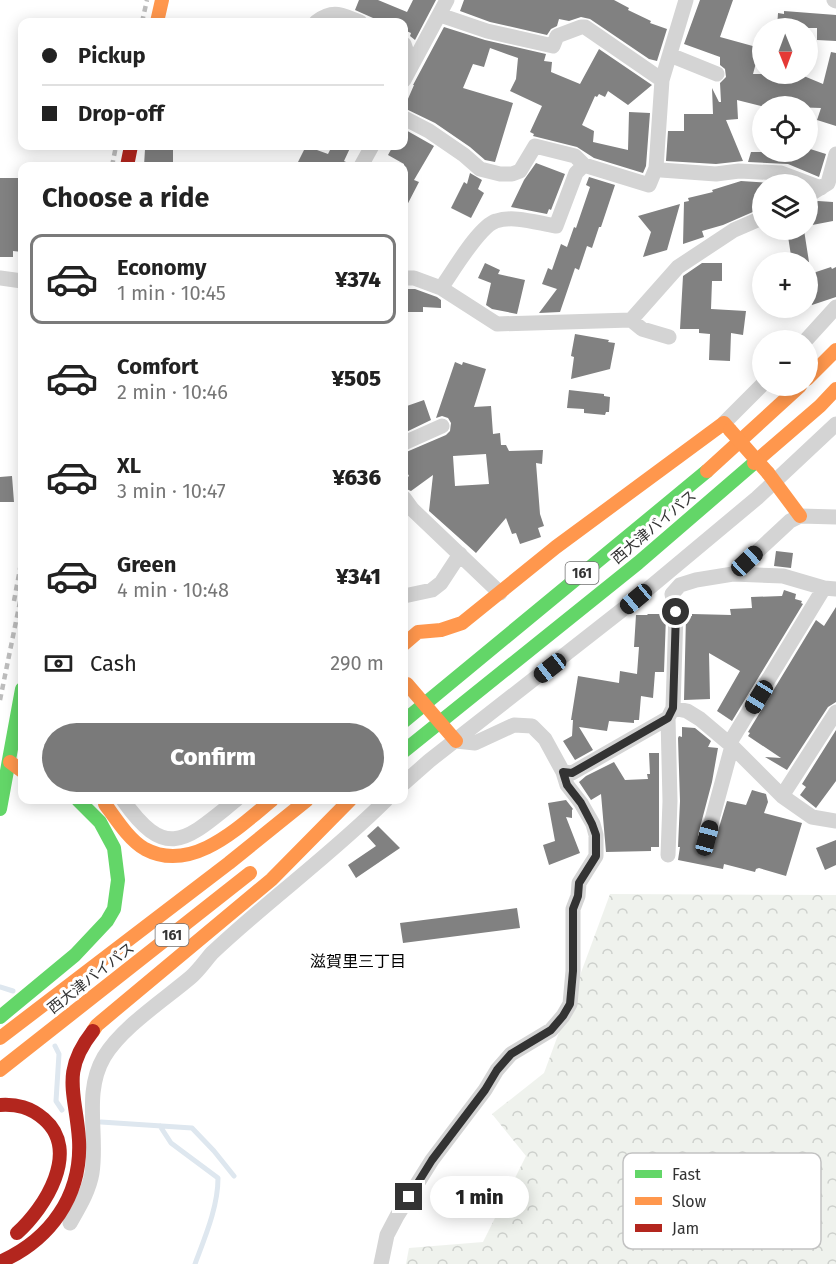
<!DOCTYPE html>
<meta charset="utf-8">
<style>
:root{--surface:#fff;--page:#f6f6f6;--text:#222;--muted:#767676;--line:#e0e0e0;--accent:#7a7a7a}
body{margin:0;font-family:"Fira Sans","Noto Sans JP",sans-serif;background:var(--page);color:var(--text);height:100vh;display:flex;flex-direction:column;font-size:22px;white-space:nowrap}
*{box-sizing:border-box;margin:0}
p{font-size:20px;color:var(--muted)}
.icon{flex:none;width:33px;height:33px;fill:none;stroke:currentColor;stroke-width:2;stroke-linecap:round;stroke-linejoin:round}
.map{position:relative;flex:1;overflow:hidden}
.sheet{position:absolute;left:18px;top:162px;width:390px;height:642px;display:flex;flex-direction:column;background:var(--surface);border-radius:12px;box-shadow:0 3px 15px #0003}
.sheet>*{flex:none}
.top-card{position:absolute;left:18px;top:18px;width:390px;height:132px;border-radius:12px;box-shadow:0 3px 15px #0003;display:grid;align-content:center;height:132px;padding:0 24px;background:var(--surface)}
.needle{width:39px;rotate:179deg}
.buttons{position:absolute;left:752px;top:18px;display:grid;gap:12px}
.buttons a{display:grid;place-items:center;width:66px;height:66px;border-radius:50%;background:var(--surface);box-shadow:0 3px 15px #0003;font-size:30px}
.end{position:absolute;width:27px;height:27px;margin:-14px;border:8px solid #333;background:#fff;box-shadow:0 0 0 3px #fff}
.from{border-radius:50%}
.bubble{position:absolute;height:42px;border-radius:21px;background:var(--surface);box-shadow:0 3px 15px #0003;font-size:20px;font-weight:800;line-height:42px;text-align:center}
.car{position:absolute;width:18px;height:36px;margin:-18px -9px;border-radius:8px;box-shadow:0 0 4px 2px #0007;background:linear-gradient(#222 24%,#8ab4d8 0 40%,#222 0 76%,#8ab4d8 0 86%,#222 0)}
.top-card b{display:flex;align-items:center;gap:21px;height:57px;font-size:22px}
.top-card b+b{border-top:2px solid var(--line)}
.top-card i{width:15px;height:15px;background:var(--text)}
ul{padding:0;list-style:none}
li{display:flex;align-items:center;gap:18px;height:90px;margin:0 12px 9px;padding:0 12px;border:3px solid transparent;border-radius:12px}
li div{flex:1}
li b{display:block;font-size:22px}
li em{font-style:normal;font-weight:800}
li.current{border-color:var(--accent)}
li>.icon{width:54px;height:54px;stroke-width:1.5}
h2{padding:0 24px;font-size:27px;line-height:72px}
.pay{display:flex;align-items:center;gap:15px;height:66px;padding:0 24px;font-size:22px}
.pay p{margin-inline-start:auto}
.action{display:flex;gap:12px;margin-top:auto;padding:12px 24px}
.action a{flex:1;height:69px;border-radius:36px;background:var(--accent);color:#fff;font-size:24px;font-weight:800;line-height:69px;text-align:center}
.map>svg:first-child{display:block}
.forest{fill:url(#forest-crowns)}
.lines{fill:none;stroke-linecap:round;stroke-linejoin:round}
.stream{stroke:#dee7ef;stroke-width:5}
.building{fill:#818181;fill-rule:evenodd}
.street{stroke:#d4d4d4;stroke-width:15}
.fast{stroke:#63d668;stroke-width:14}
.slow{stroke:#ff974d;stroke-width:14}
.jam{stroke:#b3261e;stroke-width:14}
.rail{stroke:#bdbdbd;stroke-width:4.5;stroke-dasharray:6 4.5;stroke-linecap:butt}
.slow-bridge{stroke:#ff974d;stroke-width:14}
.route{stroke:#333;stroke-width:8}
.labels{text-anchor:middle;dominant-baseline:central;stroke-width:6;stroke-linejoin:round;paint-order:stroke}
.shield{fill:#fff;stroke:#707070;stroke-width:1.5}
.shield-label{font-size:14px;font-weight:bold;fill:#333}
.street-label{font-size:15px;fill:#333;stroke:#fff}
.neighbourhood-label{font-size:16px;fill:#000;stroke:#fff}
.key{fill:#fff;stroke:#c2c2c2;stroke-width:1.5}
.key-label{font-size:16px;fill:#333}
</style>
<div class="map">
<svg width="836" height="1264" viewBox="0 0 836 1264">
<defs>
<pattern id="forest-crowns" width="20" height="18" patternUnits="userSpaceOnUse" patternTransform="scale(1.5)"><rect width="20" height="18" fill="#eff2ed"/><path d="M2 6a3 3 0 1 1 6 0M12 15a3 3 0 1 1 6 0" fill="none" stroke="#cdd0cc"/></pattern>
</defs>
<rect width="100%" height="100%" fill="#fff"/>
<path class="forest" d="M610 894 836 895V1264H406L409 1248 483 1242 526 1156 492 1114 544 1073Z"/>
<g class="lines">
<path class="stream" d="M0 987 13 991
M55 1046 59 1054 56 1101 62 1110
M101 1122 192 1128 214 1151 234 1176
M160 1126 171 1143 218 1178C218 1207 205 1237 195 1264"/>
</g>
<path class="building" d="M359 0H378L407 12 413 0H436L415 40 410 36 411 33 404 30V22H382L355 10Z
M464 0H614L629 8 628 10 651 21 650 23 667 29 657 61 649 59 590 19 581 17 569 21 559 19 557 26 551 29 547 35 490 22 460 11Z
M700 0H733L720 37 760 48 753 74H799L823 84 831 52 836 53V126L817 120 821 108 761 106 737 100 738 119 726 120 743 161 716 164 666 161 668 131H684V114H713L712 88 719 102H721L720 83 726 77 725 69 720 65V57L684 44Z
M784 11 836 15V41L817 40V28H777L778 13 784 14Z
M444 27 485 40 546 54 544 61 552 62 551 72 580 84 599 49 652 85 628 105 608 91 605 97 599 94 597 97 595 96 582 125 594 131 593 142 628 150 629 112 650 113 646 166 643 173 594 158 577 147 533 136 534 134 530 132 542 106 510 91 516 79 518 58 490 48 484 67 473 64 463 88 513 103 495 162 485 160 470 147 435 123 404 108 414 85H413Z
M404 129 434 146 414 180 419 182 404 211V164L388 155 393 146H404Z
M306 146 328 154 332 146H351L344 161 352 165 351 166H296Z
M807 148 826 154 819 177 788 164 748 162 751 152H807Z
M145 149 173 150V166H144Z
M536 163 565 174 551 210 549 209 547 214 511 207 524 180Z
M470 173 482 180 478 189 484 193 471 218 451 208 464 182 467 184Z
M589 177 615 185 601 227H599L592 248 587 246 579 270 575 268 560 312 539 313 557 289 542 284 548 268 552 270 561 244 567 247 574 227 576 228 590 187 586 185Z
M0 178H22V252L13 251V257H0Z
M741 181 784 184H762V208L723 225 702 231 704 237 683 244 684 202 689 201 688 198 713 192 712 190Z
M818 201 833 202V221L807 226V206Z
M680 204 667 250 643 257 651 232 638 216Z
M787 230H804L809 262H792Z
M485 263 500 270 498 274 525 280 517 314 492 309 486 305 491 283 478 278Z
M702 263H722V281H712L711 309 746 311 743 335 731 333 730 361 709 360 710 334 699 333V329H680L683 276Z
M831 267 832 269 836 267V297L812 305 807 290V275Z
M404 289H415L437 297 441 300V308L423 307V312H404Z
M575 334 609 340 608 342 615 343 610 369 571 379 574 357 571 356Z
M455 362 462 365 463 362 486 369 474 407 491 406 493 434 500 433 501 445H506L509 451 543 450 542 464 536 463 540 514 544 526 538 528 541 537 520 544 516 533 512 534 506 518 476 553 429 511 433 475 411 491 404 488V480L409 476 404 467V453L446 435 450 431 451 423 448 418 442 416 436 418ZM486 454 489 484 455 486 453 456Z
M569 390 604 394V396L610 397 609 412H606L605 415 584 413V409L567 408Z
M424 400 431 420 404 433V407Z
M12 476 14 502H0V477Z
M776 551 793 553 791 568 774 566Z
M784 590 796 594 795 599 802 601 801 603 803 604 732 721 717 711 740 671 709 653 710 699 684 700 686 616H692V614L731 615 730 609 752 608 751 597 782 596Z
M836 607V702L828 707 787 770 765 757 781 758 748 736 750 733 748 732 816 620 824 626Z
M648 614H660V616H666L664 672H655L653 698 641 696 639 720H634V723L609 721 607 731 579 727 593 750 575 760 563 741 572 736 573 720H571L578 676 619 683 620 671 637 674 639 647H634L636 615H647Z
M682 727 695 728 711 741 708 747 718 748 712 782 698 835 700 844 709 848 714 844 727 801 746 805 752 790 766 794 768 802 764 813 802 823 786 876 759 868 756 869 755 872 724 864 723 869 678 860 680 847H678L680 801 678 738 679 736 682 737Z
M836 730V781L816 808 800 795 806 787 802 784Z
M649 753H659V847H651V851L606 852 601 794 591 800 579 782 586 776 614 762 625 780 648 779 647 774H650Z
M566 800 573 809 572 810V818L566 817 580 853 549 865 543 845 555 841 548 803Z
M378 826 400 848 356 878 348 865 376 846 367 836Z
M836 840V865L825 870 816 848Z
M517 908 520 928 403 943 400 923Z"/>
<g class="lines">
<path class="street" d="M834 0 836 1
M440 15 487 31 553 46 557 36 581 27H585L662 80 656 168 661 170 716 174 739 171 781 173 821 188
M316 22C334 9 341 15 360 22
M404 44 411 64
M670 55 717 74
M404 80 447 0
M662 80 686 0
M404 118 429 131 464 155 480 169 500 174H512L520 171 535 146 575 156 584 165
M361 166 372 146
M807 196 828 183 836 154
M0 278 22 281
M404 278H414L441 288 497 324 631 320 678 267 734 230 762 218
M441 288C452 273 479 226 496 221 514 215 537 223 556 226L576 173 584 165 649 185 656 168
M631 320 642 329 669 337
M806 340 836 307
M724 423 762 385
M404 443 442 426
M404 498 412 509 500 593
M733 574 783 576 824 588 836 589
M404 596 432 590 441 583 460 554
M673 708 687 711 700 719 732 746 782 796 812 817 836 821
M668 718 670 801 668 855
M729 744 824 588
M563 772 572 773 668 718 673 708 676 612 672 594 680 585 696 580 733 574 790 521 800 516 836 517
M404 783 429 761 636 599 757 498 836 424
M782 796 836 712
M123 800C167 863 187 839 236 800
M707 838 732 746
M70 1223C79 1207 89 1191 92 1173 98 1134 83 1093 104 1057 122 1027 164 1000 191 977 199 970 205 961 212 953 268 900 331 855 386 800
M381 1264 387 1235 397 1216 432 1160 485 1090 497 1070 511 1054 551 1030 563 1016 570 1004 573 971V909L578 896 579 883 596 856V835L593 824 581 803 567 785 563 772 545 739 532 726 514 725 475 743 456 741"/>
<path class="fast" d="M404 721 707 471
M404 751 638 563 754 463
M0 809 22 689
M0 1017 75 955 107 921 114 909 118 880 114 848 100 822 78 800"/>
<path class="slow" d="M157 22 162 0
M807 379 836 350
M754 463 820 406 836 389
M707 471 800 386
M768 473 800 516
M404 644 418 632 441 630 462 623 556 547 724 423 730 430
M10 762 22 771
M105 804C116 819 129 840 145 849 192 874 239 827 272 800
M93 1031 97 1025 272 879 350 800
M0 1038 229 863 307 800
M0 1070 250 873"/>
<path class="jam" d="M127 166 131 146
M0 1105C17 1104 30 1107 44 1119 81 1151 45 1208 17 1233
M0 1262C50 1240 82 1196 79 1140 76 1093 60 1073 93 1031"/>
<path class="rail" d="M142 22 147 0
M112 166 116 146
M14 601 22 558
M0 700 22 592"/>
<path class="slow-bridge" d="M730 430 768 473
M407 684 456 741"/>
</g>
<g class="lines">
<path class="route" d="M409 1197 432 1160 485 1090 497 1070 511 1054 551 1030 563 1016 570 1004 573 971V909L578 896 579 883 596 856V835L592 824 581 803 567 785 563 772 572 773 668 718 673 708 676 612"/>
</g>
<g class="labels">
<g class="shield">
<rect x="565.5" y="562" width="33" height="22" rx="4.5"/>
<rect x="155.5" y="924" width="33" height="22" rx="4.5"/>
</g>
<g class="shield-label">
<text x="582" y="573">161</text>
<text x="172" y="935">161</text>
</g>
<g class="street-label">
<text transform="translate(654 527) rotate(-40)">西大津バイパス</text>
<text transform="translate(91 978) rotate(-38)">西大津バイパス</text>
</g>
<g class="neighbourhood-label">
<text x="358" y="961">滋賀里三丁目</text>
</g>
</g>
<rect x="623" y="1153" width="198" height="96" rx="9" class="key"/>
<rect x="635" y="1170" width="27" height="8" fill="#63d668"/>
<rect x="635" y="1197" width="27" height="8" fill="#ff974d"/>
<rect x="635" y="1224" width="27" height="8" fill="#b3261e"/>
<g class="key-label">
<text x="672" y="1180">Fast</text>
<text x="672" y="1207">Slow</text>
<text x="672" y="1234">Jam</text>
</g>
</svg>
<div class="buttons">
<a><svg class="needle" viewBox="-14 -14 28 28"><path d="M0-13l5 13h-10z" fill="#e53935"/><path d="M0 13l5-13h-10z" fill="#767676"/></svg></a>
<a><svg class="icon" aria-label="locate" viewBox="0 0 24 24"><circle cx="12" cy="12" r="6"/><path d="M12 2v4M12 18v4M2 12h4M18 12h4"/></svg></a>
<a><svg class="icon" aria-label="layers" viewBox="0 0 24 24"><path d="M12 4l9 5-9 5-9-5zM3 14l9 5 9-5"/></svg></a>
<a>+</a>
<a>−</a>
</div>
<i class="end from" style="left:676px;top:612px"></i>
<i class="end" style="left:409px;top:1197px"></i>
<div class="bubble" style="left:430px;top:1176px;width:99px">1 min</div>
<i class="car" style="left:747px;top:561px;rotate:47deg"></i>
<i class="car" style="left:636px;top:599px;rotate:230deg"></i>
<i class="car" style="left:550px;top:668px;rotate:232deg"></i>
<i class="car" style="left:759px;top:697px;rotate:212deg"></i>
<i class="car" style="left:707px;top:838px;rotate:15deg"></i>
<div class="top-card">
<b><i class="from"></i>Pickup</b>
<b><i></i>Drop-off</b>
</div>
<section class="sheet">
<h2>Choose a ride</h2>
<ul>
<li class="current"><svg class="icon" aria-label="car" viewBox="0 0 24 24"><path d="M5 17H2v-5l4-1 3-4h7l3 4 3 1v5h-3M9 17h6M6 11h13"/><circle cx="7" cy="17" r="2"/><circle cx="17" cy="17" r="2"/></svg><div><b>Economy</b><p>1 min · 10:45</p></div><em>¥374</em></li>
<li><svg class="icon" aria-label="car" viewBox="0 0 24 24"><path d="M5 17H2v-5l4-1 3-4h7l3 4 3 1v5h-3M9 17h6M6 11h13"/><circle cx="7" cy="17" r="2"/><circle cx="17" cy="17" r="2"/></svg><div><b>Comfort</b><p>2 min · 10:46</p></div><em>¥505</em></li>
<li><svg class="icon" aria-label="car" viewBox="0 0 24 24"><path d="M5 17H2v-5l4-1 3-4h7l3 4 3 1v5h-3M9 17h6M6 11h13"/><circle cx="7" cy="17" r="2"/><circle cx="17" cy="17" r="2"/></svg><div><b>XL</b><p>3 min · 10:47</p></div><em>¥636</em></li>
<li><svg class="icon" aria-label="car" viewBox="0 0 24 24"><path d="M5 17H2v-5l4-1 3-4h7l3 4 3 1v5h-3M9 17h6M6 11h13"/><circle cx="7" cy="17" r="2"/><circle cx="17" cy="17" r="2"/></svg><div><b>Green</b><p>4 min · 10:48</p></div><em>¥341</em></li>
</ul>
<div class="pay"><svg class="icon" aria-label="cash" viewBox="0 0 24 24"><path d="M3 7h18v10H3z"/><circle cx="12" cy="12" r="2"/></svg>Cash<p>290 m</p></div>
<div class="action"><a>Confirm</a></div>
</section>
</div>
